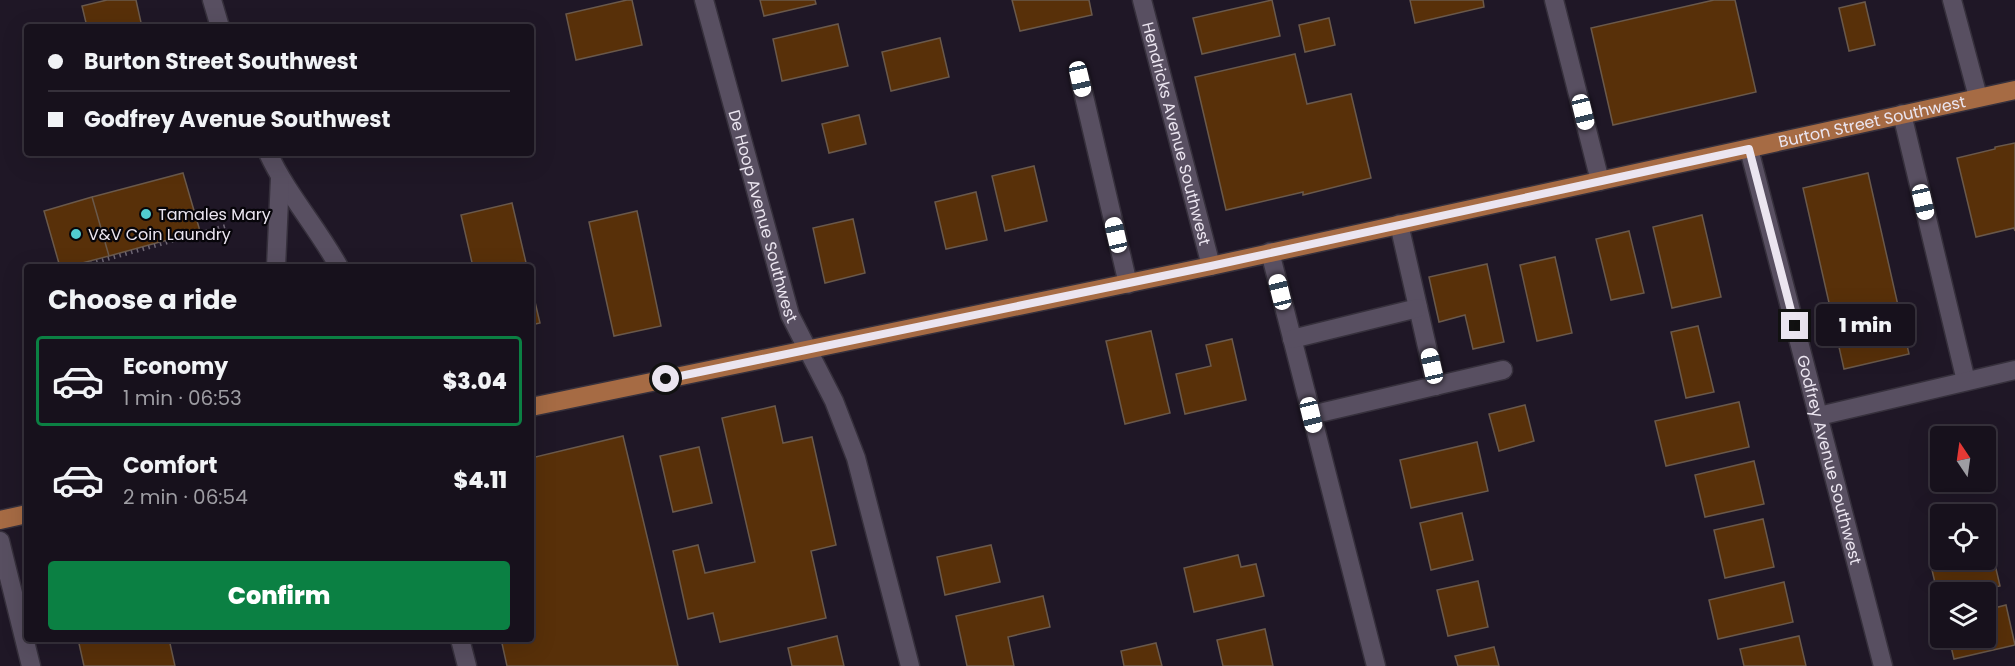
<!DOCTYPE html>
<meta charset="utf-8">
<style>
:root{--surface:#17111c;--page:#241f29;--text:#f1f3f6;--muted:#9e9da3;--line:#36313b;--accent:#0b8043}
body{margin:0;font-family:Poppins,sans-serif;background:var(--page);color:var(--text);height:100vh;display:flex;flex-direction:column;font-size:22px;white-space:nowrap}
*{box-sizing:border-box;margin:0}
p{font-size:20px;color:var(--muted)}
.icon{flex:none;width:33px;height:33px;fill:none;stroke:currentColor;stroke-width:2;stroke-linecap:round;stroke-linejoin:round}
.map{position:relative;flex:1;overflow:hidden}
.drawer{position:absolute;left:24px;top:264px;width:510px;height:378px;display:flex;flex-direction:column;background:var(--surface);border-radius:6px;box-shadow:0 6px 24px #0002,0 0 0 2px var(--line)}
.drawer>*{flex:none}
.banner{position:absolute;left:24px;top:24px;width:510px;height:132px;border-radius:6px;box-shadow:0 6px 24px #0002,0 0 0 2px var(--line);display:grid;align-content:center;height:132px;padding:0 24px;background:var(--surface)}
.needle{width:39px;rotate:347deg}
.fabs{position:absolute;left:1930px;top:426px;display:grid;gap:12px}
.fabs a{display:grid;place-items:center;width:66px;height:66px;border-radius:6px;background:var(--surface);box-shadow:0 6px 24px #0002,0 0 0 2px var(--line);font-size:30px}
.end{position:absolute;width:27px;height:27px;margin:-14px;border:8px solid #ebe5f0;background:#111;box-shadow:0 0 0 3px #111}
.from{border-radius:50%}
.bubble{position:absolute;height:42px;border-radius:6px;background:var(--surface);box-shadow:0 6px 24px #0002,0 0 0 2px var(--line);font-size:20px;font-weight:800;line-height:42px;text-align:center}
.car{position:absolute;width:18px;height:36px;margin:-18px -9px;border-radius:8px;box-shadow:0 0 4px 2px #0007;background:linear-gradient(#fff 24%,#345 0 40%,#fff 0 76%,#345 0 86%,#fff 0)}
.banner b{display:flex;align-items:center;gap:21px;height:57px;font-size:22px}
.banner b+b{border-top:2px solid var(--line)}
.banner i{width:15px;height:15px;background:var(--text)}
ul{padding:0;list-style:none}
li{display:flex;align-items:center;gap:18px;height:90px;margin:0 12px 9px;padding:0 12px;border:3px solid transparent;border-radius:6px}
li div{flex:1}
li b{display:block;font-size:22px}
li em{font-style:normal;font-weight:800}
li.current{border-color:var(--accent)}
li>.icon{width:54px;height:54px;stroke-width:1.5}
h2{padding:0 24px;font-size:27px;line-height:72px}
.action{display:flex;gap:12px;margin-top:auto;padding:12px 24px}
.action a{flex:1;height:69px;border-radius:6px;background:var(--accent);color:#fff;font-size:24px;font-weight:800;line-height:69px;text-align:center}
.map>svg:first-child{display:block}
.building{fill:#583009;stroke:#6a594b;stroke-width:1.5}
.lines{fill:none;stroke-linecap:round;stroke-linejoin:round}
.minor-casing{stroke:#36303c;stroke-width:21}
.major-casing{stroke:#36303c;stroke-width:21}
.path{stroke:#6e6674;stroke-width:4;stroke-dasharray:1.5 4.5;stroke-linecap:butt}
.minor{stroke:#584f61;stroke-width:18}
.major{stroke:#a66b44;stroke-width:18}
.route{stroke:#ebe5f0;stroke-width:8}
.poi-dot{fill:#51ccd1;stroke:#07050a;stroke-width:2}
.labels{text-anchor:middle;dominant-baseline:central;stroke-width:4.5;stroke-linejoin:round;paint-order:stroke}
.street-label{font-size:16px;fill:#ebe5f0;stroke:#07050a}
.poi-label{font-size:16px;fill:#ebe5f0;stroke:#07050a;text-anchor:start}
</style>
<div class="map">
<svg width="2015" height="666" viewBox="0 0 2015 666">
<rect width="100%" height="100%" fill="#1f1726"/>
<path class="building" d="M107 0H136L142 27H87L82 6Z
M627 0H632L642 45 576 60 566 14Z
M760 0H815L816 4 764 16Z
M1012 0H1089L1092 15 1020 31Z
M1272 0 1280 36 1202 54 1193 18Z
M1410 0H1483L1484 7 1415 23Z
M1714 0H1735L1756 92 1613 125 1591 28Z
M1865 2 1875 45 1849 51 1839 8Z
M1329 18 1335 45 1305 52 1299 25Z
M838 24 848 66 782 81 773 39Z
M940 38 949 77 891 91 882 52Z
M1295 54 1307 104 1351 94 1371 178 1303 195V192L1226 210 1195 77Z
M859 115 866 144 829 153 822 124Z
M2015 143V231L2014 228 1976 237 1957 158 1995 149V147Z
M1034 166 1047 221 1005 231 992 176Z
M183 173 200 231 109 256 92 197Z
M1868 173 1909 354 1844 369 1803 188Z
M976 192 987 240 946 249 935 202Z
M92 197 109 256 67 267H60L44 211Z
M512 203 527 267H473L461 215Z
M637 211 661 326 614 336 589 222Z
M1702 215 1721 297 1672 308 1653 227Z
M853 219 865 273 825 283 813 228Z
M1629 231 1644 293 1611 300 1596 239Z
M1555 257 1572 333 1537 341 1520 265Z
M1487 264 1504 342 1473 349 1465 315 1439 322 1429 277Z
M531 285 540 323 531 325Z
M1698 326 1714 392 1686 398 1671 332Z
M1151 331 1170 413 1125 424 1106 341Z
M1232 339 1246 400 1185 414 1176 374 1211 366 1206 345Z
M1739 402 1749 447 1666 466 1655 421Z
M1525 405 1534 441 1499 451 1489 414Z
M775 406 783 443 812 437 836 545 811 551 826 618 720 642 713 613 688 619 673 551 698 545 705 573 755 562 722 418Z
M623 436 678 666H507L501 639H531V458Z
M1477 442 1488 491 1411 508 1400 460Z
M699 447 712 503 673 512 660 456Z
M1754 461 1764 504 1705 517 1695 475Z
M1462 513 1473 560 1431 570 1420 523Z
M1763 519 1774 567 1725 578 1714 530Z
M1990 543 2000 586 1972 592H1941V600H1939L1929 557 1941 554V560H1986V544Z
M991 545 1000 582 945 595 937 557Z
M1238 555 1241 567 1256 564 1264 596 1194 612 1184 568Z
M1478 581 1488 627 1448 636 1437 590Z
M1784 582 1793 622 1718 639 1709 600Z
M1043 596 1050 627 1008 637 1014 666H967L956 616Z
M2006 605 2015 645 1954 659 1949 638H1986V610Z
M1265 629 1273 666H1223L1217 640Z
M837 636 844 666H792L788 648Z
M1799 636 1806 666H1744L1740 649Z
M78 639H169L175 666H84Z
M1156 643 1162 666H1124L1121 651Z
M1494 647 1499 666H1458L1455 656Z"/>
<g class="lines">
<g class="minor-casing">
<g id="minor">
<path d="M212 0 220 27"/>
<path id="s1" d="M704 0 790 315 834 401 856 458 910 666"/>
<path id="s2" d="M1142 0 1211 266"/>
<path d="M1554 0 1600 181"/>
<path d="M1952 0 1978 97"/>
<path d="M1080 79 1128 284"/>
<path d="M1902 114 1966 381"/>
<path id="s3" d="M1749 149 1883 666"/>
<path d="M268 153C287 194 317 227 339 267"/>
<path d="M1399 224 1436 386"/>
<path d="M1270 252 1376 666"/>
<path d="M276 267 280 178"/>
<path d="M1292 339 1418 308"/>
<path d="M1311 415 1503 370"/>
<path d="M1819 416 2015 370"/>
<path d="M0 541 31 666"/>
<path d="M460 639 467 666"/>
</g>
</g>
<g class="major-casing">
<g id="major">
<path id="s4" d="M531 407 1211 266 2015 90"/>
<path d="M0 520 27 514"/>
</g>
</g>
<path class="path" d="M79 267 229 225"/>
<use href="#minor" class="minor"/>
<use href="#major" class="major"/>
</g>
<g class="lines">
<path class="route" d="M666 379 1211 266 1749 149 1795 326"/>
</g>
<g class="poi-dot">
<circle cx="146" cy="214" r="6"/>
<circle cx="76" cy="234" r="6"/>
</g>
<g class="labels">
<g class="street-label">
<text stroke="none"><textPath href="#s4" startOffset="1371">Burton Street Southwest</textPath></text>
<text stroke="none"><textPath href="#s2" startOffset="138">Hendricks Avenue Southwest</textPath></text>
<text stroke="none"><textPath href="#s1" startOffset="224">De Hoop Avenue Southwest</textPath></text>
<text stroke="none"><textPath href="#s3" startOffset="321">Godfrey Avenue Southwest</textPath></text>
</g>
<g class="poi-label">
<text x="158" y="214">Tamales Mary</text>
<text x="88" y="234">V&amp;V Coin Laundry</text>
</g>
</g>
</svg>
<div class="fabs">
<a><svg class="needle" viewBox="-14 -14 28 28"><path d="M0-13l5 13h-10z" fill="#e53935"/><path d="M0 13l5-13h-10z" fill="#9e9da3"/></svg></a>
<a><svg class="icon" aria-label="locate" viewBox="0 0 24 24"><circle cx="12" cy="12" r="6"/><path d="M12 2v4M12 18v4M2 12h4M18 12h4"/></svg></a>
<a><svg class="icon" aria-label="layers" viewBox="0 0 24 24"><path d="M12 4l9 5-9 5-9-5zM3 14l9 5 9-5"/></svg></a>
</div>
<i class="end from" style="left:666px;top:379px"></i>
<i class="end" style="left:1795px;top:326px"></i>
<div class="bubble" style="left:1816px;top:304px;width:99px">1 min</div>
<i class="car" style="left:1080px;top:79px;rotate:167deg"></i>
<i class="car" style="left:1583px;top:112px;rotate:166deg"></i>
<i class="car" style="left:1923px;top:202px;rotate:167deg"></i>
<i class="car" style="left:1116px;top:235px;rotate:347deg"></i>
<i class="car" style="left:1280px;top:292px;rotate:346deg"></i>
<i class="car" style="left:1432px;top:366px;rotate:347deg"></i>
<i class="car" style="left:1311px;top:415px;rotate:166deg"></i>
<div class="banner">
<b><i class="from"></i>Burton Street Southwest</b>
<b><i></i>Godfrey Avenue Southwest</b>
</div>
<section class="drawer">
<h2>Choose a ride</h2>
<ul>
<li class="current"><svg class="icon" aria-label="car" viewBox="0 0 24 24"><path d="M5 17H2v-5l4-1 3-4h7l3 4 3 1v5h-3M9 17h6M6 11h13"/><circle cx="7" cy="17" r="2"/><circle cx="17" cy="17" r="2"/></svg><div><b>Economy</b><p>1 min · 06:53</p></div><em>$3.04</em></li>
<li><svg class="icon" aria-label="car" viewBox="0 0 24 24"><path d="M5 17H2v-5l4-1 3-4h7l3 4 3 1v5h-3M9 17h6M6 11h13"/><circle cx="7" cy="17" r="2"/><circle cx="17" cy="17" r="2"/></svg><div><b>Comfort</b><p>2 min · 06:54</p></div><em>$4.11</em></li>
</ul>
<div class="action"><a>Confirm</a></div>
</section>
</div>
